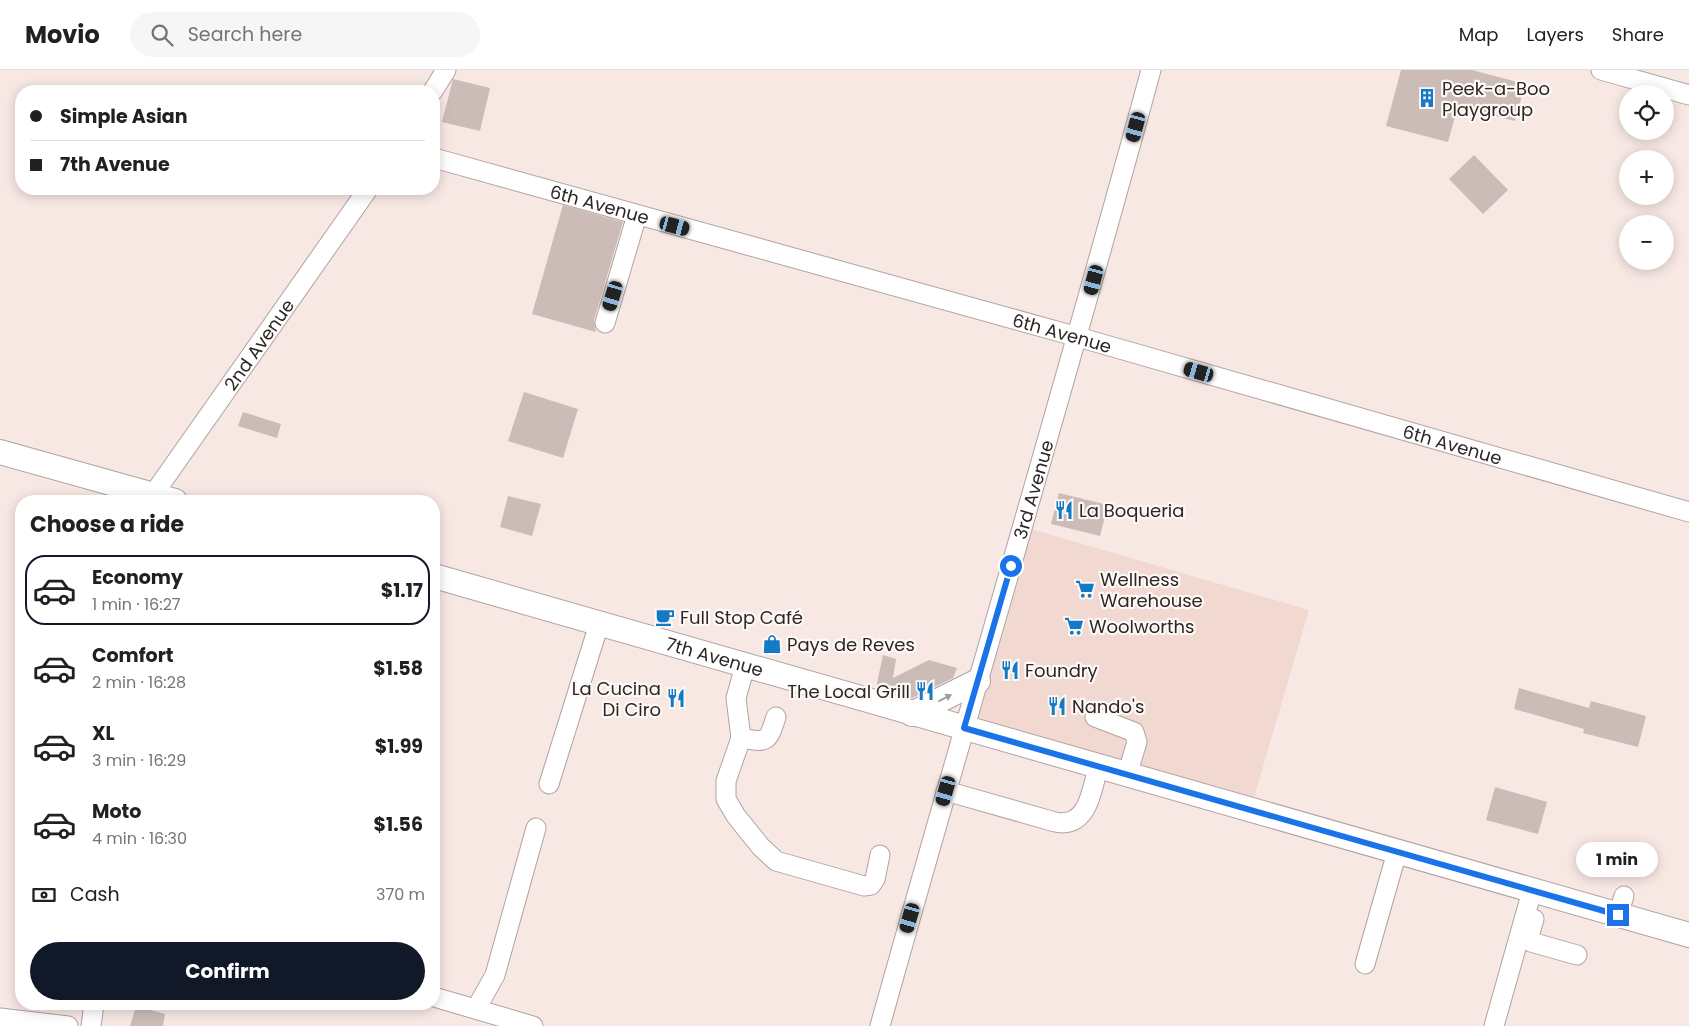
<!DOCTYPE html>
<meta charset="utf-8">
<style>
:root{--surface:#fff;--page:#f6f6f6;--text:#202124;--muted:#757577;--line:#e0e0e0;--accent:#111827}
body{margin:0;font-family:Poppins,sans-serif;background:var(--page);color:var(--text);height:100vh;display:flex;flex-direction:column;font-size:19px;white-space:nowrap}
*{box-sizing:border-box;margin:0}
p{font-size:16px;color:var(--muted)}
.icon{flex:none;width:28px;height:28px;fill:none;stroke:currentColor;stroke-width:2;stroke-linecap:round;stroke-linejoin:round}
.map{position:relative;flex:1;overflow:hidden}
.side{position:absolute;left:15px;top:425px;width:425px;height:515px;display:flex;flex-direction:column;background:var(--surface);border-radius:20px;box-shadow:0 2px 12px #0003}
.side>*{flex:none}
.guide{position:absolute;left:15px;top:15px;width:425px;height:110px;border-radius:20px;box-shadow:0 2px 12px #0003;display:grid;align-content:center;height:110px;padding:0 15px;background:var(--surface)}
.fabs{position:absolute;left:1619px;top:15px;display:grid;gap:10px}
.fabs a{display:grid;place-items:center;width:55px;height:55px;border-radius:50%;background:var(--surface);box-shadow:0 2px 12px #0003;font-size:25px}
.end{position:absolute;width:22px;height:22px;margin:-11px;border:6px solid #1a73e8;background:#fff;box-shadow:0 0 0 2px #fff}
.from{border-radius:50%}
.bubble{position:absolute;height:35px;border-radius:18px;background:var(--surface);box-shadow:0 2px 12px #0003;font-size:16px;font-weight:700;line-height:35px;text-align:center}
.car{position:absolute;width:15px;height:30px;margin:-15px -8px;border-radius:6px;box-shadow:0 0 4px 1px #0007;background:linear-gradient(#222 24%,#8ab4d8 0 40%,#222 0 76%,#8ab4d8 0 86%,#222 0)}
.guide b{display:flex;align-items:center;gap:18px;height:48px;font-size:19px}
.guide b+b{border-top:1px solid var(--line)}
.guide i{width:12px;height:12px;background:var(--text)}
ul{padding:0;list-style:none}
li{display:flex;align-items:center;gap:15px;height:70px;margin:0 10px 8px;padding:0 5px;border:2px solid transparent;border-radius:20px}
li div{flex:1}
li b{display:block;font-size:19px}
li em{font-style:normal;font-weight:700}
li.current{border-color:var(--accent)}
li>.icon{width:45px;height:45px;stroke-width:1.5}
h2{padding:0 15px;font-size:22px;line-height:60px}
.pay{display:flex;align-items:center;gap:12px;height:55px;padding:0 15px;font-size:19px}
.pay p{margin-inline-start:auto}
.cta{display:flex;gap:10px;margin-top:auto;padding:10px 15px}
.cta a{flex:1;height:58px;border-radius:30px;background:var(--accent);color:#fff;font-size:20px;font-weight:700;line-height:58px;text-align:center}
header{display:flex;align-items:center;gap:30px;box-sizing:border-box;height:70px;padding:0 25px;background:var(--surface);border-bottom:1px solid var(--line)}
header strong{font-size:24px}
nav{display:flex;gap:28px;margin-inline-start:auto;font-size:18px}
.search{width:350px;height:45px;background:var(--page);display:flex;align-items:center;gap:12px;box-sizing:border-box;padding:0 18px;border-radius:28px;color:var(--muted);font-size:19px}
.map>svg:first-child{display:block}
.built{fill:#f1d9d2}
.building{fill:#cbbcb8}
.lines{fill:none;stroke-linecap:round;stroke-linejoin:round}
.minor-casing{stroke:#b1a29e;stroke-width:21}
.major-casing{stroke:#b1a29e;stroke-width:26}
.minor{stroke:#fff;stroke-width:19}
.major{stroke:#fff;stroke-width:24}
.oneway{fill:#a09e9d}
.route{stroke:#1a73e8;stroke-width:6}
.labels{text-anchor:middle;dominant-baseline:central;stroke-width:4.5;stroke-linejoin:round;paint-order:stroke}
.poi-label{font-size:18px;fill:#2c2725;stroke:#fef8f6;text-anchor:start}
.street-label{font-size:18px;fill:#2c2725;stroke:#fef8f6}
</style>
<header>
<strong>Movio</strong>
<div class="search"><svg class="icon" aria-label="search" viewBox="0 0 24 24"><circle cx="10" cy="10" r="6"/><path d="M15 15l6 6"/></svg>Search here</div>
<nav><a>Map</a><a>Layers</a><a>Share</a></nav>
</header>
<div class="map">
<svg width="1689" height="956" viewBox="0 0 1689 956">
<rect width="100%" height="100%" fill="#f8e8e4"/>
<path class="built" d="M1028 458 1309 540 1253 731 971 654Z"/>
<path class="building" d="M1401 0H1472L1525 14 1515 51 1458 36 1448 72 1386 56Z
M453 9 490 18 480 61 442 52Z
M1474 85 1508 120 1483 144 1449 109Z
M563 135 623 152 594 250 596 262 532 244Z
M524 322 578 339 563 388 508 371Z
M243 342 281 354 277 368 238 356Z
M1059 423 1108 435 1100 466 1051 454Z
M508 426 541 434 532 466 500 457Z
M883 585 896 589 893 608 929 590 957 598 953 608 912 628 876 618Z
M1519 618 1589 638 1591 631 1646 646 1638 677 1583 663 1584 659 1514 639Z
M1495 717 1547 732 1538 764 1486 750Z
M136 936 165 944 163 956H130Z"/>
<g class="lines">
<g class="minor-casing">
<g id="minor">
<path d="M1601 0 1689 25"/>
<path d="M433 21 446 0"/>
<path id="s1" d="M434 88 1078 267 1689 442"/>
<path d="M605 253 637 145"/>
<path id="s2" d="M153 431V425L162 412 368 119"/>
<path d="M745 596 736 628 741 668 726 711V729L736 746 761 777 776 791 864 816 871 815 875 809 880 785"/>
<path d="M1095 647 1134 662 1137 672 1127 705"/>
<path d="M741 668C768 673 768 672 776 647"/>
<path d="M549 714 599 554"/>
<path d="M946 721 1055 752C1088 759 1092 720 1098 697"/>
<path d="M1618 845 1624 826"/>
<path d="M1534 849 1529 866 1531 872 1577 885"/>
<path d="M1365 894 1397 782"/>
<path d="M434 927 533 956"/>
<path d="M476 939 495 905 536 758"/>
<path d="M0 948 68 956"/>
<path d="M91 956 94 934"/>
<path id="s3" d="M880 956C969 637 1064 320 1151 0"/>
<path d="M1494 956 1532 821"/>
</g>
</g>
<g class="major-casing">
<g id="major">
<path d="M0 382 175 431"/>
<path id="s4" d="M434 506 1689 865"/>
<path d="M912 644 978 611"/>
</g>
</g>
<use href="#minor" class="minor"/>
<use href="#major" class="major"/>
</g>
<defs><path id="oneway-solid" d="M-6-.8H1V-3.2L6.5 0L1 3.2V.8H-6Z" transform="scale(1.25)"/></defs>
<use class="oneway" href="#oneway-solid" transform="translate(945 628) rotate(-27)"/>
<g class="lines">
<path class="route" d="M1011 496 964 658 1618 845"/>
</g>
<defs>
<g id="building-bare" transform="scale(1.5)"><path d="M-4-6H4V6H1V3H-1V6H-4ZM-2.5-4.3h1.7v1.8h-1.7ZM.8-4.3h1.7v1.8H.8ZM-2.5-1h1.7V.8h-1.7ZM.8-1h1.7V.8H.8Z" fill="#137bc6" stroke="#fef8f6" stroke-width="2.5" paint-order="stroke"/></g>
<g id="restaurant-bare" transform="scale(1.5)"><path d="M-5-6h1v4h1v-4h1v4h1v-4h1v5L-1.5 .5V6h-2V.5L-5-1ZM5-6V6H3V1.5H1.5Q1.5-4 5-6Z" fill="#137bc6" stroke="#fef8f6" stroke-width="2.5" paint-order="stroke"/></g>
<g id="supermarket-bare" transform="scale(1.5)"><path d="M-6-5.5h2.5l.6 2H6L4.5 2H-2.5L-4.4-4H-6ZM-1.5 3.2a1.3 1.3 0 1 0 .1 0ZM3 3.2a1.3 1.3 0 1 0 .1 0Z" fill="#137bc6" stroke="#fef8f6" stroke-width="2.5" paint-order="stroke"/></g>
<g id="cafe-bare" transform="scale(1.5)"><path d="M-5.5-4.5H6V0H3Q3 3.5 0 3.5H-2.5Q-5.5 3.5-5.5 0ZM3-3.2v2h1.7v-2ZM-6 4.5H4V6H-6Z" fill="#137bc6" stroke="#fef8f6" stroke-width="2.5" paint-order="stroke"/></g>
<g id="shop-bare" transform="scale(1.5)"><path d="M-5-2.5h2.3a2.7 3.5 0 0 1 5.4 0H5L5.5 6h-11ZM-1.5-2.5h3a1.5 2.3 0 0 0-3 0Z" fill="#137bc6" stroke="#fef8f6" stroke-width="2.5" paint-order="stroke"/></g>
</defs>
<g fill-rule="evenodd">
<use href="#building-bare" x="1427" y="28"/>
<use href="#restaurant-bare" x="1064" y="440"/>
<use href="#supermarket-bare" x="1085" y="519"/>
<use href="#cafe-bare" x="665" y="547"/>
<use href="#supermarket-bare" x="1074" y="556"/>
<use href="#shop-bare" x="772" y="574"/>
<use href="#restaurant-bare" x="1010" y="600"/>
<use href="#restaurant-bare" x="925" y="621"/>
<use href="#restaurant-bare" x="676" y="628"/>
<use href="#restaurant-bare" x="1057" y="636"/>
</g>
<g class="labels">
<g class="poi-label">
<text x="1442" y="18">Peek-a-Boo<tspan x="1442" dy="21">Playgroup</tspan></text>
<text x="1079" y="440">La Boqueria</text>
<text x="1100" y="509">Wellness<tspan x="1100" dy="21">Warehouse</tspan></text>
<text x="680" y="547">Full Stop Café</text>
<text x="1089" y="556">Woolworths</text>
<text x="787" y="574">Pays de Reves</text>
<text x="1025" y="600">Foundry</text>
<text x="661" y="618" text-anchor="end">La Cucina<tspan x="661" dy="21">Di Ciro</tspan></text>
<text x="910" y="621" text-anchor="end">The Local Grill</text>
<text x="1072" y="636">Nando's</text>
</g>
<g class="street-label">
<text stroke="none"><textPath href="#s1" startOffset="172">6th Avenue</textPath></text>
<text stroke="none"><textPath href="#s1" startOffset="652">6th Avenue</textPath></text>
<text stroke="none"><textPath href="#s2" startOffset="190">2nd Avenue</textPath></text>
<text stroke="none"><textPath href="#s1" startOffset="1058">6th Avenue</textPath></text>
<text stroke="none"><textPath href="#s3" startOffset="558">3rd Avenue</textPath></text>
<text stroke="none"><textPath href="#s4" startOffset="292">7th Avenue</textPath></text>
</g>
</g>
</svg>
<div class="fabs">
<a><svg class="icon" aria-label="locate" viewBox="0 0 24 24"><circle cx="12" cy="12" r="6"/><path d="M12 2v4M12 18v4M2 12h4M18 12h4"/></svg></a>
<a>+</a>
<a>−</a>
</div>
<i class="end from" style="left:1011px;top:496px"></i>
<i class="end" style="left:1618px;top:845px"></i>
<div class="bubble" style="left:1576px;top:772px;width:82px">1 min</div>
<i class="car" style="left:1136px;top:57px;rotate:195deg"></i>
<i class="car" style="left:675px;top:156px;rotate:105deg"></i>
<i class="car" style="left:1094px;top:210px;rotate:195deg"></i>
<i class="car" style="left:613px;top:226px;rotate:197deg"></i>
<i class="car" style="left:1199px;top:302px;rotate:286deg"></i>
<i class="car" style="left:946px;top:721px;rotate:196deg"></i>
<i class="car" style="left:910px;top:848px;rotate:196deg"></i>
<div class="guide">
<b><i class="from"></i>Simple Asian</b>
<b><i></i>7th Avenue</b>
</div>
<section class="side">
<h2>Choose a ride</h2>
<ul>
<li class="current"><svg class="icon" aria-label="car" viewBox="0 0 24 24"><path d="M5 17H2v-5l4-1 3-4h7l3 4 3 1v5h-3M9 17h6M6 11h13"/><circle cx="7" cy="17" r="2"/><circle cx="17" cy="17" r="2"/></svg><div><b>Economy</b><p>1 min · 16:27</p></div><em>$1.17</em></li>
<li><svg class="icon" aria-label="car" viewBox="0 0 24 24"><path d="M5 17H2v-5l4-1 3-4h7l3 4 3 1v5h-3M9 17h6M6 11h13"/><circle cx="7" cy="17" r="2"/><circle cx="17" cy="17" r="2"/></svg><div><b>Comfort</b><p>2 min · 16:28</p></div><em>$1.58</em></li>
<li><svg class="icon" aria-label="car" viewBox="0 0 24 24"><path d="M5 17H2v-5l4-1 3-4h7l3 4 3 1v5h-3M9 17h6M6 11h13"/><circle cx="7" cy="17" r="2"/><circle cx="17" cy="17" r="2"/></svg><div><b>XL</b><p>3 min · 16:29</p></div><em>$1.99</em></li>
<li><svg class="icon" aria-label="car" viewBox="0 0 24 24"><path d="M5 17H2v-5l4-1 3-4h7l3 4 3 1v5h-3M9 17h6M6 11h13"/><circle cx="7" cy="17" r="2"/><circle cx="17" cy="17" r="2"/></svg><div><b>Moto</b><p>4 min · 16:30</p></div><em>$1.56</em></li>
</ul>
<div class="pay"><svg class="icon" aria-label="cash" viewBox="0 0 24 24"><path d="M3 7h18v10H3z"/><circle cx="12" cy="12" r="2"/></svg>Cash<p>370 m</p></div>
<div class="cta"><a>Confirm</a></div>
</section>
</div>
